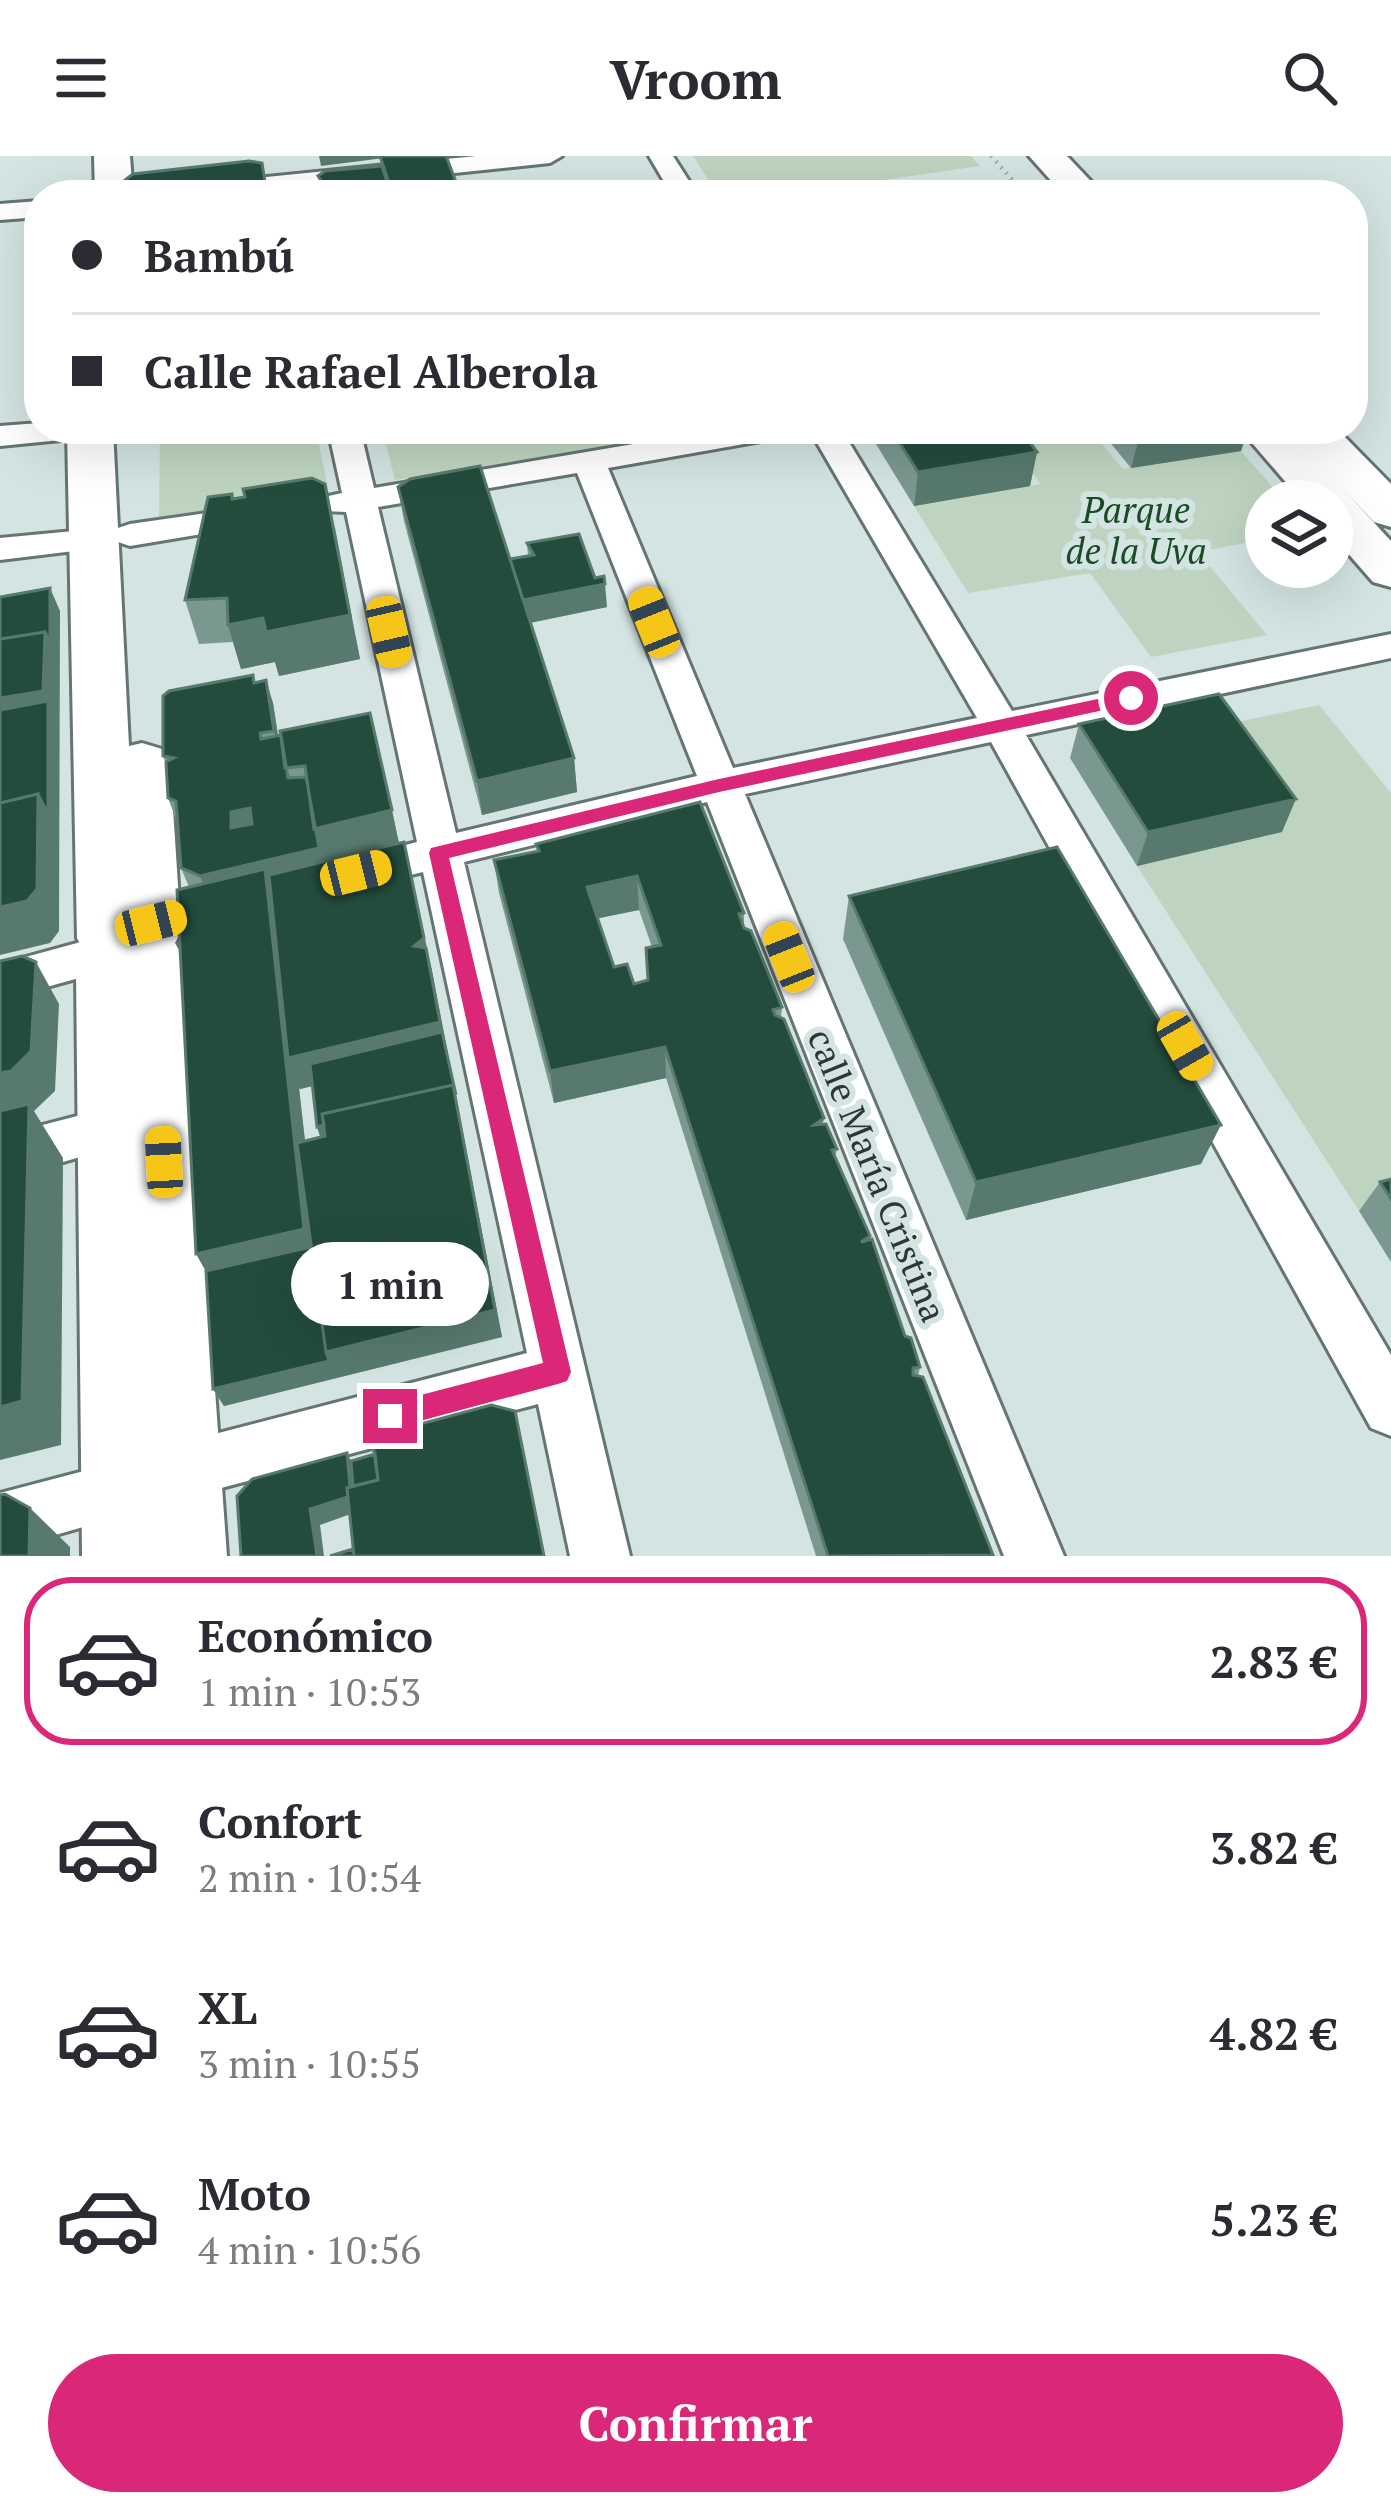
<!DOCTYPE html>
<html lang="es">
<meta charset="utf-8">
<style>
:root{--surface:#fff;--page:#f2f2f3;--text:#2b2b33;--muted:#7c7c81;--line:#e1e1e2;--accent:#db2777}
body{margin:0;font-family:"PT Serif",serif;background:var(--page);color:var(--text);height:100vh;display:flex;flex-direction:column;font-size:45px;white-space:nowrap}
*{box-sizing:border-box;margin:0}
p{font-size:39px;color:var(--muted)}
.icon{flex:none;width:66px;height:66px;fill:none;stroke:currentColor;stroke-width:2;stroke-linecap:round;stroke-linejoin:round}
.map{position:relative;height:1400px;overflow:hidden}
.drawer{display:flex;flex-direction:column;background:var(--surface);flex:1}
.drawer>*{flex:none}
.banner{position:absolute;left:24px;top:24px;width:1344px;height:264px;border-radius:48px;box-shadow:0 12px 48px #0002;display:grid;align-content:center;height:264px;padding:0 48px;background:var(--surface)}
.fabs{position:absolute;left:1245px;top:324px;display:grid;gap:24px}
.fabs a{display:grid;place-items:center;width:108px;height:108px;border-radius:50%;background:var(--surface);box-shadow:0 12px 48px #0002;font-size:60px}
.end{position:absolute;width:54px;height:54px;margin:-27px;border:15px solid #db2777;background:#fff;box-shadow:0 0 0 6px #fff}
.from{border-radius:50%}
.bubble{position:absolute;height:84px;border-radius:42px;background:var(--surface);box-shadow:0 12px 48px #0002;font-size:39px;font-weight:700;line-height:84px;text-align:center}
.car{position:absolute;width:36px;height:72px;margin:-36px -18px;border-radius:15px;box-shadow:0 0 9px 3px #0007;background:linear-gradient(#f5c518 24%,#345 0 40%,#f5c518 0 76%,#345 0 86%,#f5c518 0)}
.banner b{display:flex;align-items:center;gap:42px;height:114px;font-size:45px}
.banner b+b{border-top:3px solid var(--line)}
.banner i{width:30px;height:30px;background:var(--text)}
ul{padding:21px 0 0;list-style:none}
li{display:flex;align-items:center;gap:36px;height:168px;margin:0 24px 18px;padding:0 24px;border:6px solid transparent;border-radius:48px}
li div{flex:1}
li b{display:block;font-size:45px}
li em{font-style:normal;font-weight:700}
li.selected{border-color:var(--accent)}
li>.icon{width:108px;height:108px;stroke-width:1.5}
.action{display:flex;gap:24px;margin-top:auto;padding:24px 48px}
.action a{flex:1;height:138px;border-radius:72px;background:var(--accent);color:#fff;font-size:48px;font-weight:700;line-height:138px;text-align:center}
header{display:flex;justify-content:space-between;align-items:center;height:156px;padding:0 48px;background:var(--surface);font-size:54px;font-weight:700}
.map>svg:first-child{display:block}
.green{fill:#bed4c0}
.lines{fill:none;stroke-linecap:round;stroke-linejoin:round}
.street-casing{stroke:#657573;stroke-width:6}
.secondary-casing{stroke:#657573;stroke-width:6}
.path{stroke:#93a09f;stroke-width:4.5;stroke-dasharray:1.5 6;stroke-linecap:butt}
.street{fill:#fff;fill-rule:evenodd}
.secondary{fill:#fff;fill-rule:evenodd}
.wall{fill:#7b9890;fill-rule:evenodd}
.shaded-wall{fill:#587a6e;fill-rule:evenodd}
.building{fill:#234c3d;stroke:#587a6e;stroke-width:3;fill-rule:evenodd}
.route{fill:#db2777}
.labels{text-anchor:middle;dominant-baseline:central;stroke-width:12;stroke-linejoin:round;paint-order:stroke}
.park-label{font-size:36px;font-style:italic;fill:#1a4b24;stroke:#d3e4e2}
.street-label{font-size:36px;fill:#2f3535;stroke:#d3e4e2}
</style>
<header><svg class="icon" aria-label="menu" viewBox="0 0 24 24"><path d="M4 6h16M4 12h16M4 18h16"/></svg>Vroom<svg class="icon" aria-label="search" viewBox="0 0 24 24"><circle cx="10" cy="10" r="6"/><path d="M15 15l6 6"/></svg></header>
<div class="map">
<svg width="1391" height="1400" viewBox="0 0 1391 1400">
<rect width="100%" height="100%" fill="#d3e4e2"/>
<path class="green" d="M693 0H971L980 10 780 39H718Z
M181 273H316L329 338 159 363 160 276Z
M382 273H721L395 324Z
M1000 273H1089L1123 313 1241 295 1285 345H1266V383L1198 396 1267 479 1151 501 1090 417 968 437 914 350 1041 328Z
M1319 549 1391 637V1047L1359 1055 1137 710 1281 676 1207 572Z"/>
<g class="lines">
<g class="street-casing">
<path id="street" d="M476 0H562L550 7 244 39H155L168 31Z
M649 0H673L698 39H672Z
M39 45V61L0 64V48Z
M39 267V273H97L81 282 0 290V270Z
M111 273H151L146 280 114 282Z
M328 273H360L374 332 722 273H794L778 282 608 312 733 612 977 562 809 273H841L1012 555 1391 478V502L1026 579 1391 1199V1280L1371 1272 991 586 745 638 1064 1400H1004L707 646 464 706 630 1400H570L538 1248 180 1343 160 1335 152 1315 160 1295 180 1287 527 1197 423 716 355 733 340 728 334 717 340 706 417 686 346 356 324 355 319 348 324 341 342 337ZM577 317 697 620 456 677 378 351Z
M256 350 268 353 273 360 268 367 130 390 118 386 113 379 118 372 130 368Z
M95 373 107 377 112 384 107 391 0 404V382Z
M99 781 115 786 121 799 115 812 0 844V808Z
M112 951 129 957 136 972 129 987 0 1024V980Z
M122 1305 142 1314 151 1334 142 1354 0 1395V1337Z"/>
</g>
<g class="secondary-casing">
<path id="secondary" d="M94 0H130L133 39H95Z
M1029 0H1067L1104 39H1064Z
M67 273H113L129 590 142 587 162 593 170 607 181 775 175 787 184 803 227 1400H82L76 815 85 798 77 782Z
M1240 273H1288L1294 280 1289 273H1337L1391 328V371L1374 366 1343 333 1391 385V431L1373 426 1332 379V345H1302Z"/>
</g>
<path class="path" d="M991 0 1026 39"/>
<use href="#street" class="street"/>
<use href="#secondary" class="secondary"/>
</g>
<path class="wall" d="M872 273H1020L1037 296 1030 330 914 350 871 280Z
M1099 273H1248L1241 295 1131 312Z
M398 331 510 403 528 400 527 387 607 451 530 467 574 602 577 636 482 659 404 365Z
M232 338 234 343 335 372 360 503 279 520 275 506 241 513 233 486 199 488 185 444Z
M253 519 256 527 273 547 278 580 370 557 399 687 432 815 502 1181 224 1250 213 1233 189 731 181 712 177 666 168 642 166 608 163 600ZM312 930 317 971 321 981 305 985 299 932 300 933Z
M1079 568 1282 676 1137 710 1070 602Z
M536 688 744 757V772L782 851 781 862 824 962 823 968 837 993 835 1002 869 1084 905 1180 920 1211 918 1220 993 1400H816L666 922 554 947 499 737 494 704 537 695ZM639 754 652 791 647 824 634 828 614 811 597 762Z
M849 740 1201 1008 966 1064 843 783Z
M1391 1023V1106L1359 1055 1380 1026Z"/>
<path class="shaded-wall" d="M319 0H400L321 10Z
M1174 273H1248L1241 295 1131 312 1140 278Z
M1037 296 1030 330 914 350 918 316Z
M325 328 360 503 279 520 275 506 241 513 228 469Z
M605 428 607 451 524 468 522 444Z
M50 432 60 455 59 775 50 787 0 799V751L38 638 48 571 0 579V542Z
M266 524 273 547 281 599 274 575Z
M574 602 577 636 482 659 477 625Z
M1296 643 1282 676 1137 710 1148 676Z
M250 652 258 676 231 672V656Z
M392 654 399 688 414 790 404 686 432 815 502 1181 224 1250 213 1233 217 1135 196 1098 209 742 200 720 314 673ZM447 898 317 971 324 992 319 1110 299 932 300 933Z
M637 720 639 754 590 764 587 731Z
M36 806 59 848 55 935 34 955 63 1002 61 1289 0 1304V917Z
M665 891 666 922 554 947 550 915Z
M1221 969 1201 1008 966 1064 976 1026Z
M347 1297 355 1313 359 1355 320 1369 324 1400H317L310 1353Z
M30 1352 70 1391V1400H29Z"/>
<path class="building" d="M380 0H446L461 39H393Z
M249 5 262 7 267 39H126L125 24 133 18Z
M382 10 391 39H321V37L328 35 318 20 325 15Z
M891 273H1020L1037 296 918 316Z
M1135 273H1174L1140 278Z
M480 310 574 602 477 625 398 331 410 323Z
M312 322 325 328 350 459 266 476 263 462 228 469 227 442 185 444 208 341 232 338V343L245 341 243 333Z
M579 378 595 422 604 420 605 428 523 444 510 403 534 399 527 387Z
M50 432V487L45 476 0 483V441Z
M45 476 43 535 0 542V483Z
M253 519 254 527 266 524 274 575 260 577 261 583 281 579 288 622 306 621 319 692 200 720 181 712 176 645 168 642 166 606 174 602 163 600V540L169 535ZM250 652 252 668 231 672V656Z
M1219 538 1296 643 1148 676 1079 568Z
M48 545V658L38 638 0 647V554Z
M370 557 392 654 314 673 305 610 285 612 280 575Z
M38 638 37 733 27 745 0 751V647Z
M700 646 744 757 739 758 744 772 751 775 782 851 773 854 775 859 784 863 824 962 814 969 826 968 837 993 832 994 870 1080 861 1086 872 1083 905 1180 911 1182 920 1211 913 1212V1219L923 1221 993 1399 828 1400 665 891 550 915 494 704 539 695 536 688ZM637 720 661 789 646 792 648 824 634 828 627 808 614 811 587 731Z
M404 686 424 782 414 790 426 792 440 866 288 902 269 719Z
M1057 691 1221 969 976 1026 849 740Z
M265 713 304 1073 196 1098 177 734Z
M22 800 36 806 31 895 11 915 0 917V805Z
M442 876 456 939 453 929 322 958 324 969 317 971 310 908Z
M453 929 495 1154 326 1196 297 987 325 980 322 958Z
M29 948 22 1245 0 1251V955Z
M1391 1023V1043L1380 1026Z
M311 1091 326 1196 329 1205 213 1233 206 1115Z
M491 1249 515 1255 544 1400H354L347 1332 378 1324 372 1281Z
M347 1297 350 1331 347 1332 348 1341 310 1353 317 1400H241L237 1340 252 1323Z
M375 1298 378 1324 353 1330 351 1305Z
M5 1338 30 1352 29 1400H0V1339Z
M353 1393 354 1400H330Z"/>
<path class="route" d="M1131 536 1137 538V547L719 636 449 702 571 1216 567 1225 558 1228 390 1273 381 1269 377 1260 381 1251 390 1247 543 1207 429 697 431 692 719 623Z"/>
<g class="labels">
<g class="park-label">
<text x="1136" y="353">Parque<tspan x="1136" dy="41">de la Uva</tspan></text>
</g>
<g class="street-label">
<text transform="translate(878 1019) rotate(68)">calle María Cristina</text>
</g>
</g>
</svg>
<div class="fabs">
<a><svg class="icon" aria-label="layers" viewBox="0 0 24 24"><path d="M12 4l9 5-9 5-9-5zM3 14l9 5 9-5"/></svg></a>
</div>
<i class="end from" style="left:1131px;top:542px"></i>
<i class="end" style="left:390px;top:1260px"></i>
<div class="bubble" style="left:291px;top:1086px;width:198px">1 min</div>
<i class="car" style="left:654px;top:466px;rotate:338deg"></i>
<i class="car" style="left:389px;top:476px;rotate:167deg"></i>
<i class="car" style="left:356px;top:717px;rotate:76deg"></i>
<i class="car" style="left:151px;top:767px;rotate:76deg"></i>
<i class="car" style="left:789px;top:801px;rotate:338deg"></i>
<i class="car" style="left:1185px;top:890px;rotate:150deg"></i>
<i class="car" style="left:164px;top:1006px;rotate:357deg"></i>
<div class="banner">
<b><i class="from"></i>Bambú</b>
<b><i></i>Calle Rafael Alberola</b>
</div>
</div>
<section class="drawer">
<ul>
<li class="selected"><svg class="icon" aria-label="car" viewBox="0 0 24 24"><path d="M5 17H2v-5l4-1 3-4h7l3 4 3 1v5h-3M9 17h6M6 11h13"/><circle cx="7" cy="17" r="2"/><circle cx="17" cy="17" r="2"/></svg><div><b>Económico</b><p>1 min · 10:53</p></div><em>2.83 €</em></li>
<li><svg class="icon" aria-label="car" viewBox="0 0 24 24"><path d="M5 17H2v-5l4-1 3-4h7l3 4 3 1v5h-3M9 17h6M6 11h13"/><circle cx="7" cy="17" r="2"/><circle cx="17" cy="17" r="2"/></svg><div><b>Confort</b><p>2 min · 10:54</p></div><em>3.82 €</em></li>
<li><svg class="icon" aria-label="car" viewBox="0 0 24 24"><path d="M5 17H2v-5l4-1 3-4h7l3 4 3 1v5h-3M9 17h6M6 11h13"/><circle cx="7" cy="17" r="2"/><circle cx="17" cy="17" r="2"/></svg><div><b>XL</b><p>3 min · 10:55</p></div><em>4.82 €</em></li>
<li><svg class="icon" aria-label="car" viewBox="0 0 24 24"><path d="M5 17H2v-5l4-1 3-4h7l3 4 3 1v5h-3M9 17h6M6 11h13"/><circle cx="7" cy="17" r="2"/><circle cx="17" cy="17" r="2"/></svg><div><b>Moto</b><p>4 min · 10:56</p></div><em>5.23 €</em></li>
</ul>
<div class="action"><a>Confirmar</a></div>
</section>
